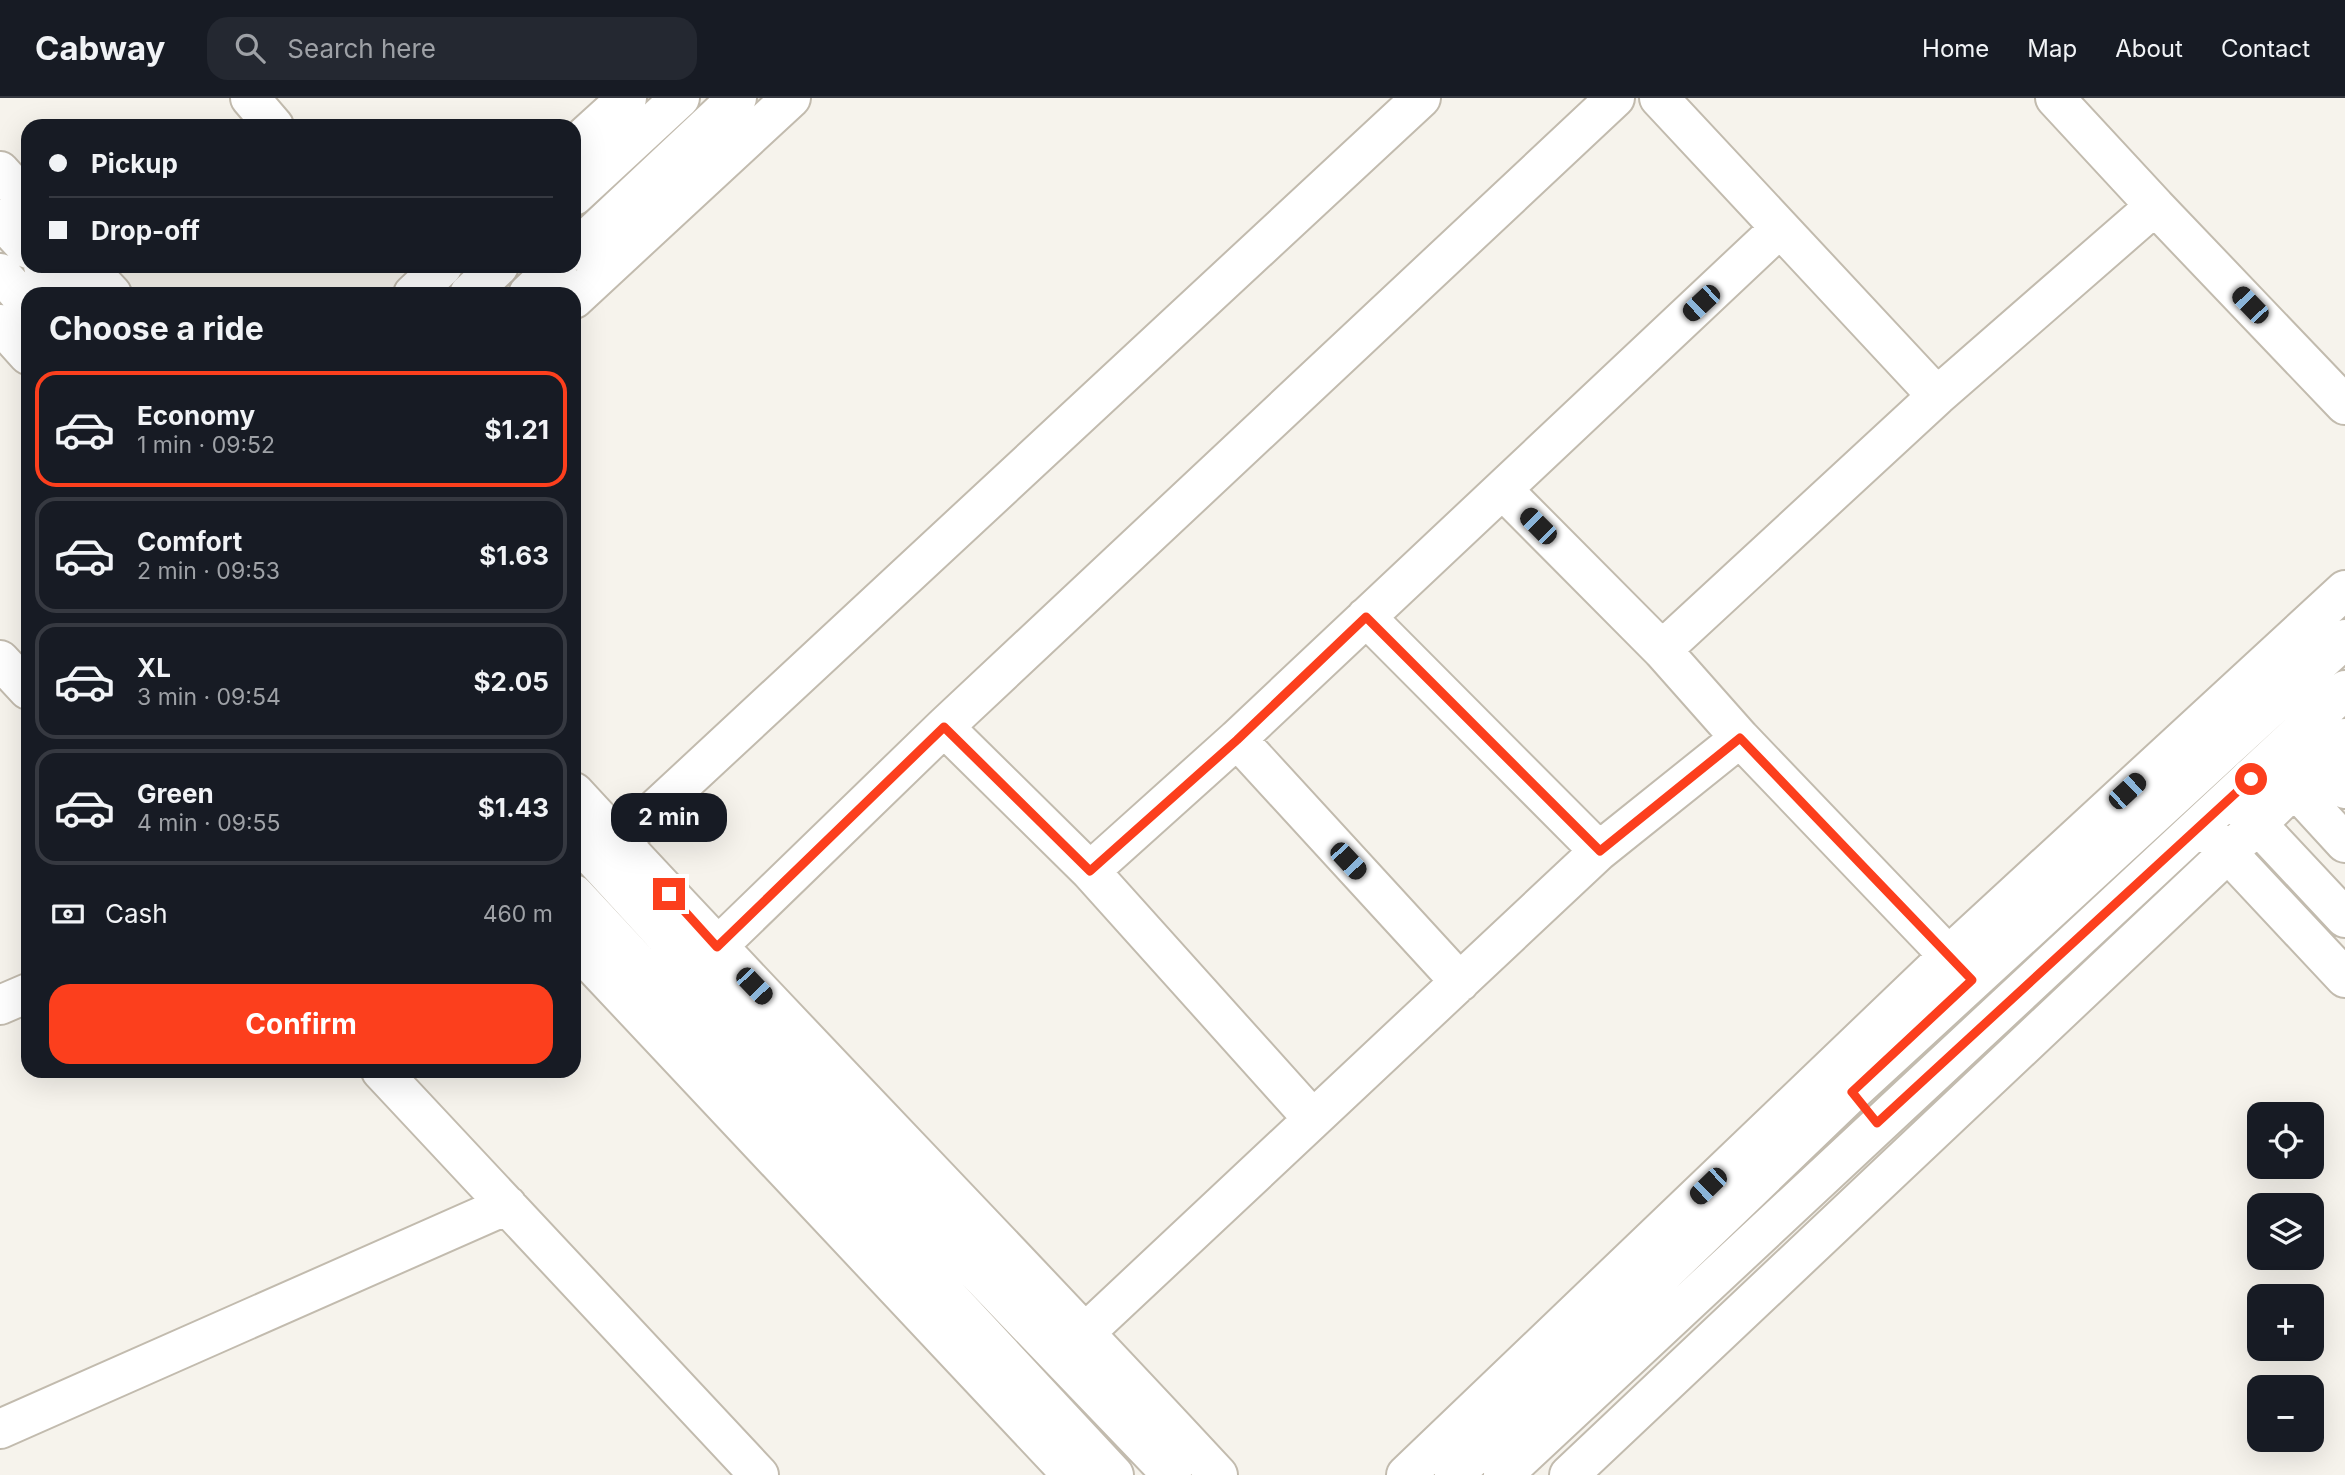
<!DOCTYPE html>
<meta charset="utf-8">
<style>
:root{--surface:#171b24;--page:#242831;--text:#f1f3f6;--muted:#9ea1a6;--line:#363941;--accent:#fc3f1d}
body{margin:0;font-family:Inter,sans-serif;background:var(--page);color:var(--text);height:100vh;display:flex;flex-direction:column;font-size:26px;white-space:nowrap}
*{box-sizing:border-box;margin:0}
p{font-size:23px;color:var(--muted)}
.icon{flex:none;width:38px;height:38px;fill:none;stroke:currentColor;stroke-width:2;stroke-linecap:round;stroke-linejoin:round}
.map{position:relative;flex:1;overflow:hidden}
.sheet{position:absolute;left:21px;top:189px;width:560px;height:791px;display:flex;flex-direction:column;background:var(--surface);border-radius:21px;box-shadow:0 7px 28px #0002}
.sheet>*{flex:none}
.guide{position:absolute;left:21px;top:21px;width:560px;height:154px;border-radius:21px;box-shadow:0 7px 28px #0002;display:grid;align-content:center;height:154px;padding:0 28px;background:var(--surface)}
.tools{position:absolute;left:2247px;top:1004px;display:grid;gap:14px}
.tools a{display:grid;place-items:center;width:77px;height:77px;border-radius:14px;background:var(--surface);box-shadow:0 7px 28px #0002;font-size:35px}
.end{position:absolute;width:32px;height:32px;margin:-16px;border:9px solid #fc3f1d;background:#fff;box-shadow:0 0 0 4px #fff}
.from{border-radius:50%}
.bubble{position:absolute;height:49px;border-radius:21px;background:var(--surface);box-shadow:0 7px 28px #0002;font-size:23px;font-weight:700;line-height:49px;text-align:center}
.car{position:absolute;width:21px;height:42px;margin:-21px -10px;border-radius:9px;box-shadow:0 0 5px 2px #0007;background:linear-gradient(#222 24%,#8ab4d8 0 40%,#222 0 76%,#8ab4d8 0 86%,#222 0)}
.guide b{display:flex;align-items:center;gap:24px;height:66px;font-size:26px}
.guide b+b{border-top:2px solid var(--line)}
.guide i{width:18px;height:18px;background:var(--text)}
ul{padding:0;list-style:none}
li{display:flex;align-items:center;gap:21px;height:116px;margin:0 14px 10px;padding:0 14px;border:4px solid var(--line);border-radius:21px}
li div{flex:1}
li b{display:block;font-size:26px}
li em{font-style:normal;font-weight:700}
li.current{border-color:var(--accent)}
li>.icon{width:63px;height:63px;stroke-width:1.5}
h2{padding:0 28px;font-size:32px;line-height:84px}
.pay{display:flex;align-items:center;gap:18px;height:77px;padding:0 28px;font-size:26px}
.pay p{margin-inline-start:auto}
.primary-button{display:flex;gap:14px;margin-top:auto;padding:14px 28px}
.primary-button a{flex:1;height:80px;border-radius:21px;background:var(--accent);color:#fff;font-size:28px;font-weight:700;line-height:80px;text-align:center}
header{display:flex;align-items:center;gap:42px;box-sizing:border-box;height:98px;padding:0 35px;background:var(--surface);border-bottom:2px solid var(--line)}
header strong{font-size:33px}
nav{display:flex;gap:38px;margin-inline-start:auto;font-size:24px}
.search{width:490px;height:63px;background:var(--page);display:flex;align-items:center;gap:18px;box-sizing:border-box;padding:0 24px;border-radius:21px;color:var(--muted);font-size:26px}
.map>svg:first-child{display:block}
.lines{fill:none;stroke-linecap:round;stroke-linejoin:round}
.minor-casing{stroke:#c2bbae;stroke-width:42}
.minor{stroke:#fff;stroke-width:38}
.route{stroke:#fc3f1d;stroke-width:9}
</style>
<header>
<strong>Cabway</strong>
<div class="search"><svg class="icon" aria-label="search" viewBox="0 0 24 24"><circle cx="10" cy="10" r="6"/><path d="M15 15l6 6"/></svg>Search here</div>
<nav><a>Home</a><a>Map</a><a>About</a><a>Contact</a></nav>
</header>
<div class="map">
<svg width="2345" height="1377" viewBox="0 0 2345 1377">
<rect width="100%" height="100%" fill="#f6f3ec"/>
<g class="lines">
<g class="minor-casing">
<path id="minor" d="M250 0 274 28
M1659 0 1937 298 2155 108 2055 0
M574 48 627 0
M0 73 28 104
M574 98 680 0
M2155 108 2345 307
M0 121 28 151
M574 153 737 0
M43 168 69 196
M86 168 112 196
M0 175 28 206
M413 196 443 168
M469 196 499 168
M528 196 558 168
M574 201 791 0
M0 226 28 257
M1937 298 1662 552 1740 640 1967 877
M1503 392 1662 552
M1366 519 1599 753
M0 562 28 592
M944 629 1090 773 1312 1020
M1237 641 1460 884
M2306 646 2345 691
M2278 672 2345 745
M574 694C786 924 1005 1147 1218 1377
M2241 709 2345 820
M2211 737 2345 880
M574 739 890 1083 1172 1377
M620 744 1421 0
M1090 773 1237 641 1780 130
M574 796 1114 1377
M574 847 1072 1377
M694 868 717 849 944 629 1615 0
M0 907 28 895
M381 973 759 1377
M1086 1234 1599 753 1740 640
M0 1331 507 1107
M1406 1377 1949 857 2345 492
M1454 1377 1852 994 2345 541
M1503 1377 2345 592
M1569 1377 2227 756 2345 640"/>
</g>
<use href="#minor" class="minor"/>
</g>
<g class="lines">
<path class="route" d="M669 796 717 849 944 629 1090 773 1237 642 1366 519 1600 753 1740 640 1972 882 1852 994 1877 1025 2251 681"/>
</g>
</svg>
<div class="tools">
<a><svg class="icon" aria-label="locate" viewBox="0 0 24 24"><circle cx="12" cy="12" r="6"/><path d="M12 2v4M12 18v4M2 12h4M18 12h4"/></svg></a>
<a><svg class="icon" aria-label="layers" viewBox="0 0 24 24"><path d="M12 4l9 5-9 5-9-5zM3 14l9 5 9-5"/></svg></a>
<a>+</a>
<a>−</a>
</div>
<i class="end from" style="left:2251px;top:681px"></i>
<i class="end" style="left:669px;top:796px"></i>
<div class="bubble" style="left:611px;top:695px;width:116px">2 min</div>
<i class="car" style="left:1701px;top:205px;rotate:227deg"></i>
<i class="car" style="left:2250px;top:207px;rotate:316deg"></i>
<i class="car" style="left:1538px;top:428px;rotate:315deg"></i>
<i class="car" style="left:2127px;top:693px;rotate:47deg"></i>
<i class="car" style="left:1348px;top:763px;rotate:137deg"></i>
<i class="car" style="left:754px;top:888px;rotate:136deg"></i>
<i class="car" style="left:1708px;top:1088px;rotate:226deg"></i>
<div class="guide">
<b><i class="from"></i>Pickup</b>
<b><i></i>Drop-off</b>
</div>
<section class="sheet">
<h2>Choose a ride</h2>
<ul>
<li class="current"><svg class="icon" aria-label="car" viewBox="0 0 24 24"><path d="M5 17H2v-5l4-1 3-4h7l3 4 3 1v5h-3M9 17h6M6 11h13"/><circle cx="7" cy="17" r="2"/><circle cx="17" cy="17" r="2"/></svg><div><b>Economy</b><p>1 min · 09:52</p></div><em>$1.21</em></li>
<li><svg class="icon" aria-label="car" viewBox="0 0 24 24"><path d="M5 17H2v-5l4-1 3-4h7l3 4 3 1v5h-3M9 17h6M6 11h13"/><circle cx="7" cy="17" r="2"/><circle cx="17" cy="17" r="2"/></svg><div><b>Comfort</b><p>2 min · 09:53</p></div><em>$1.63</em></li>
<li><svg class="icon" aria-label="car" viewBox="0 0 24 24"><path d="M5 17H2v-5l4-1 3-4h7l3 4 3 1v5h-3M9 17h6M6 11h13"/><circle cx="7" cy="17" r="2"/><circle cx="17" cy="17" r="2"/></svg><div><b>XL</b><p>3 min · 09:54</p></div><em>$2.05</em></li>
<li><svg class="icon" aria-label="car" viewBox="0 0 24 24"><path d="M5 17H2v-5l4-1 3-4h7l3 4 3 1v5h-3M9 17h6M6 11h13"/><circle cx="7" cy="17" r="2"/><circle cx="17" cy="17" r="2"/></svg><div><b>Green</b><p>4 min · 09:55</p></div><em>$1.43</em></li>
</ul>
<div class="pay"><svg class="icon" aria-label="cash" viewBox="0 0 24 24"><path d="M3 7h18v10H3z"/><circle cx="12" cy="12" r="2"/></svg>Cash<p>460 m</p></div>
<div class="primary-button"><a>Confirm</a></div>
</section>
</div>
